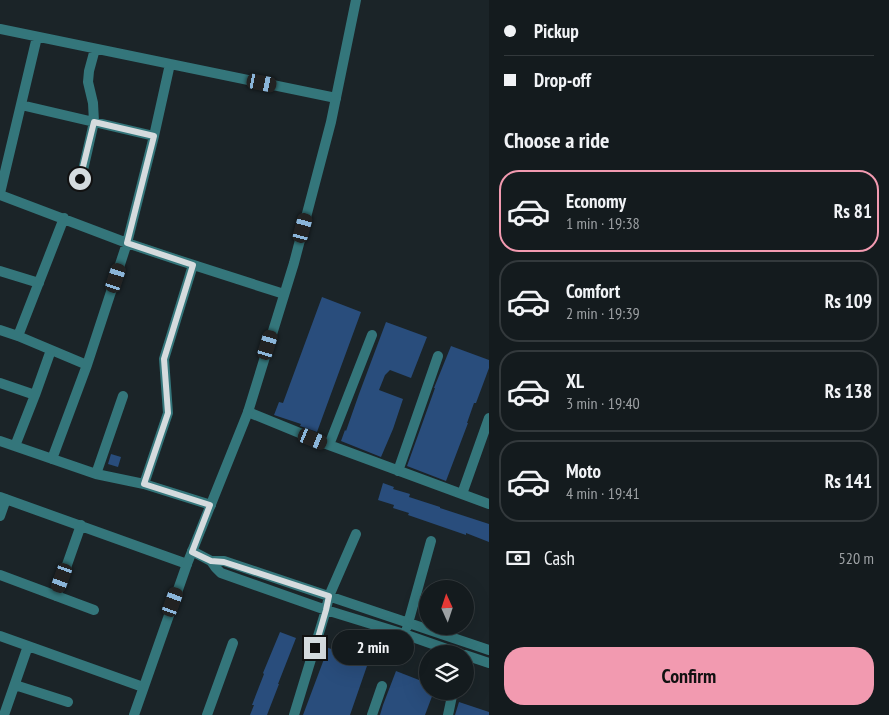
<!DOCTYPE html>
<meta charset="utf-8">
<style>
:root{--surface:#141b1e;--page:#1d2427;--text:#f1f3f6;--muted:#9da1a4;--line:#33393c;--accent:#f29ab0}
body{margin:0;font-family:"PT Sans Narrow",sans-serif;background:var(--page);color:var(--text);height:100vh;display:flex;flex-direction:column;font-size:19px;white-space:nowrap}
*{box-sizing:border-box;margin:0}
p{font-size:16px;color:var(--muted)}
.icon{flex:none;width:28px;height:28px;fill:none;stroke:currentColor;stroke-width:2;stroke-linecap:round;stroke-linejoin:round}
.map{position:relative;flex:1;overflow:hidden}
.drawer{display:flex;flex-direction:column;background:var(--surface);width:400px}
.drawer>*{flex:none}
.banner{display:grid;align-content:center;height:110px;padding:0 15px;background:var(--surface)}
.needle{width:32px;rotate:357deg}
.fabs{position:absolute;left:419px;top:580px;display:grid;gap:10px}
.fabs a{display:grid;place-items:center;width:55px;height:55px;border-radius:50%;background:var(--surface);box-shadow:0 5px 20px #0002,0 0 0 1px var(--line);font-size:25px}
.end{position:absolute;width:22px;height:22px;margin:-11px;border:6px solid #d5dbde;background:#111;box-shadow:0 0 0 2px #111}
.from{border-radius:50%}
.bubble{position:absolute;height:35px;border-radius:18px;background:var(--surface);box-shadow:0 5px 20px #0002,0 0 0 1px var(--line);font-size:16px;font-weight:600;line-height:35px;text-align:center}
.car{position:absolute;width:15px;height:30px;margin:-15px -8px;border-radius:6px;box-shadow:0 0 4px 1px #0007;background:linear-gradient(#222 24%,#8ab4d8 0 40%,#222 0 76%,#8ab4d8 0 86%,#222 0)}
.banner b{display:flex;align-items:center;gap:18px;height:48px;font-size:19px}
.banner b+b{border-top:1px solid var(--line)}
.banner i{width:12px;height:12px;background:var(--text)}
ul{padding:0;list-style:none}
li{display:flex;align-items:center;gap:15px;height:82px;margin:0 10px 8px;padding:0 5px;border:2px solid var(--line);border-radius:20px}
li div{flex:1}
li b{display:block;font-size:19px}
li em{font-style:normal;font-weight:600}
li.selected{border-color:var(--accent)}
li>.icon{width:45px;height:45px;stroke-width:1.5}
h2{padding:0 15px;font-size:22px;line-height:60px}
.pay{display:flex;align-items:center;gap:12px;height:55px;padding:0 15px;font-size:19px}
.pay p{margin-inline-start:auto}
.primary-button{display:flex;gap:10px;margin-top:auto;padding:10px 15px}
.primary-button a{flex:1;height:58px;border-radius:20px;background:var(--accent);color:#111;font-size:20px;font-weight:600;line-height:58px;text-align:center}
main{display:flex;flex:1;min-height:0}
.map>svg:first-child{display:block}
.building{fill:#294d7c}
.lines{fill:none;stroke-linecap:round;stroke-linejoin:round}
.minor{stroke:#34767b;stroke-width:10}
.tertiary{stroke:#34767b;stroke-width:10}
.route{stroke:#d5dbde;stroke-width:6}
</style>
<main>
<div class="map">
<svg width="489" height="715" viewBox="0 0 489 715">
<rect width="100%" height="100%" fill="#1b2428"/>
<path class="building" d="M322 297 361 312 317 432 300 426 301 424 274 415 279 402 283 403Z
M386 322 427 337 411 378 390 370 385 375 379 390 403 399 393 429 381 457 341 441 345 430 346 431 359 394Z
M451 346 489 360V368L476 403H474L467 423H468L446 481 407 466 435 388H434Z
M111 454 121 457 118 467 108 464Z
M383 483 394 487 393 489 410 494 409 497 440 507V508L489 524V542L466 533V535L408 515 409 513 393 508 394 505 378 500Z
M280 632 296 638 278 684H279L267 715H250L254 705H252L264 674 263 673Z
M326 647 368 663 350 715H303L324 659 322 658Z
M396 671 419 680 420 678 428 681V691H434L425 715H380L383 705Z
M459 702 489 712V715H455Z"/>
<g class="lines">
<path class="minor" d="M0 29 336 98
M21 105 154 136
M81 179 94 122 93 103 88 82 89 71 95 49
M0 193 37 37
M0 195 127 243 178 260 284 294
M0 271 39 283
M0 330 18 336 87 365
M18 336 64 218
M0 383 35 395
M248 412 329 445 489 504
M0 441 96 474 144 484 211 505
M329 445 372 335
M15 446 35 395 51 350
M52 459 87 365 127 243 154 136 170 64
M398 471 438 356
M96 474 123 396
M144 484 168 413 164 359 193 265
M462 494 489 418
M0 497 187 564
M0 516 6 499
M192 551 211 561
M0 575 94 610
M56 596 81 525
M407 627 431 541
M0 636 143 687
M461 654 404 634 326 610 221 573 216 568 211 561H224L489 650
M465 655 489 663
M15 685 68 702
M4 715 28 646
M207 715 233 643
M294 715 326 610 329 596 356 534
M372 715 382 686
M448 715 452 696"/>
<path class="tertiary" d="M134 715 187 564 248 412 294 263 331 122 356 0"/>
</g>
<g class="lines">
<path class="route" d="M80 179 94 122 154 136 127 243 193 265 164 359 168 413 144 484 210 505 192 552 211 561 224 562 329 596 326 610 315 648"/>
</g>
</svg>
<div class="fabs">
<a><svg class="needle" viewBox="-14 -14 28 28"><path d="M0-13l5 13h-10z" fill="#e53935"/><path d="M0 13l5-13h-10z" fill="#9da1a4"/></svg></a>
<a><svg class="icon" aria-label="layers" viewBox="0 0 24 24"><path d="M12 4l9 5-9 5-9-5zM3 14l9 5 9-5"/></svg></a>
</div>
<i class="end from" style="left:80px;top:179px"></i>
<i class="end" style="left:315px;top:648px"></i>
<div class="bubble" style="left:332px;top:630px;width:82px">2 min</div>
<i class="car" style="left:262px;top:83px;rotate:101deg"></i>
<i class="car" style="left:303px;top:228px;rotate:15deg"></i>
<i class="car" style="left:116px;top:278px;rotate:18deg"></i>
<i class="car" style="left:268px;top:345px;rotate:17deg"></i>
<i class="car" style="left:313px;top:439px;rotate:112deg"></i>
<i class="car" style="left:62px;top:578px;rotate:200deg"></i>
<i class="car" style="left:173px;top:602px;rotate:20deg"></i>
</div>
<section class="drawer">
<div class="banner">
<b><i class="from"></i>Pickup</b>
<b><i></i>Drop-off</b>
</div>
<h2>Choose a ride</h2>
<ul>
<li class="selected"><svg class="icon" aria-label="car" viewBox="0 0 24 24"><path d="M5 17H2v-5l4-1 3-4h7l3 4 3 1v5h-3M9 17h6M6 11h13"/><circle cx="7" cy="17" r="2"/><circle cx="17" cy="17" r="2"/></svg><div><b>Economy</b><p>1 min · 19:38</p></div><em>Rs 81</em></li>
<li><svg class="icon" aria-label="car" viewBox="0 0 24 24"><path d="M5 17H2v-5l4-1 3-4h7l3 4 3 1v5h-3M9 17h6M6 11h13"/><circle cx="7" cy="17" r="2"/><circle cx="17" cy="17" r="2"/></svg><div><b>Comfort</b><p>2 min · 19:39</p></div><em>Rs 109</em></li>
<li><svg class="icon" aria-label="car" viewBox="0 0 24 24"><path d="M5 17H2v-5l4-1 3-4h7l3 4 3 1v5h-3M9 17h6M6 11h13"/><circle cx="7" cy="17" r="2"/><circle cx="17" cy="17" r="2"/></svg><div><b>XL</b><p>3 min · 19:40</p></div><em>Rs 138</em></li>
<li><svg class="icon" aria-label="car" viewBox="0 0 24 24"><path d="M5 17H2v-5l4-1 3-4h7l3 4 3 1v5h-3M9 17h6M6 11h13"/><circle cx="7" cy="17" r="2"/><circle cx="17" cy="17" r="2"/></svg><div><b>Moto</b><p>4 min · 19:41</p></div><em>Rs 141</em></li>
</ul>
<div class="pay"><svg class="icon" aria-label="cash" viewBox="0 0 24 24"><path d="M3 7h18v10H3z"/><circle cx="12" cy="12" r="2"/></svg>Cash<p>520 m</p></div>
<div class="primary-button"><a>Confirm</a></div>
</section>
</main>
